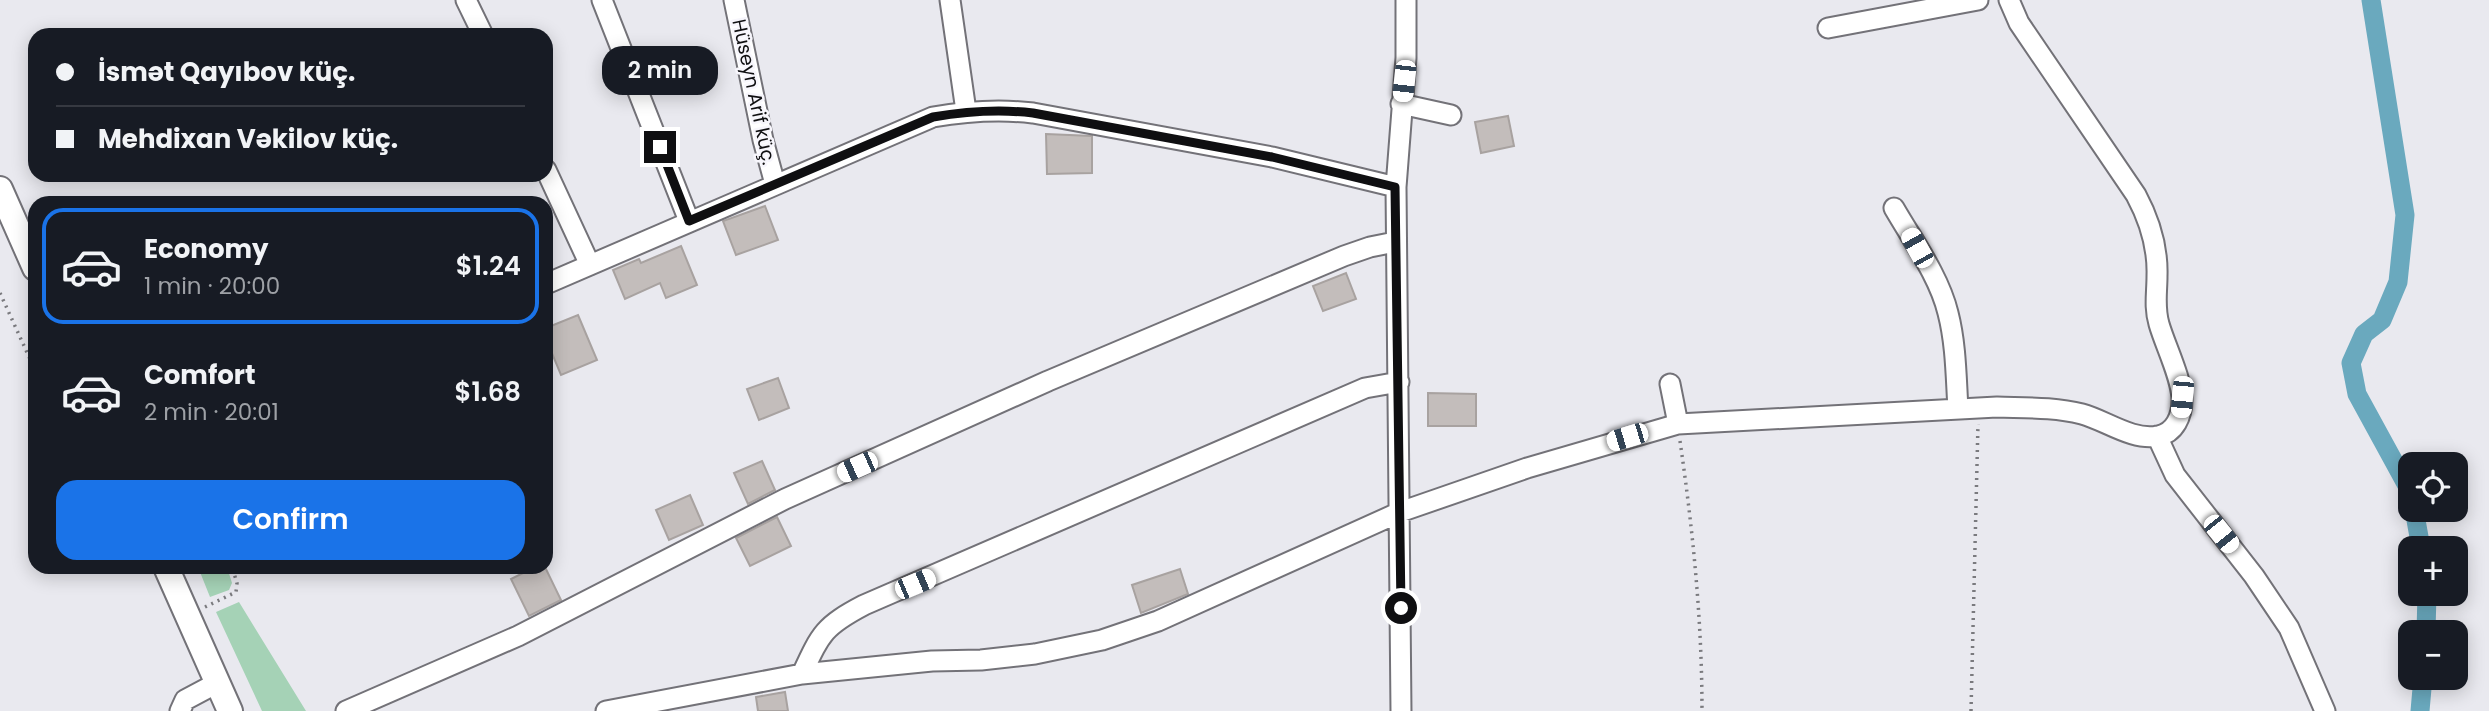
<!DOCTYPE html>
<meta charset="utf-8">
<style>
:root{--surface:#171b24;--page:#242831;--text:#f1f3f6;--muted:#9ea1a6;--line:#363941;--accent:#1a73e8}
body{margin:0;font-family:Poppins,sans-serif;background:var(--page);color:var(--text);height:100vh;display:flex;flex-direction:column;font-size:26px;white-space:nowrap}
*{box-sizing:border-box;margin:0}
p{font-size:23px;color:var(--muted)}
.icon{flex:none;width:38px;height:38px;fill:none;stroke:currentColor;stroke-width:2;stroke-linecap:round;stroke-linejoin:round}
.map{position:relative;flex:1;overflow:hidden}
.side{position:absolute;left:28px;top:196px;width:525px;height:378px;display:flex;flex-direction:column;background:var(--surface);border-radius:21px;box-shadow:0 4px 18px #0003}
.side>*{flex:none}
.hud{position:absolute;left:28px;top:28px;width:525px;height:154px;border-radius:21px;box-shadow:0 4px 18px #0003;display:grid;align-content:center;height:154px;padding:0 28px;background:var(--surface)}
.fabs{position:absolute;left:2398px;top:452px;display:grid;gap:14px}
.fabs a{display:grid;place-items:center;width:70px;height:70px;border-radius:14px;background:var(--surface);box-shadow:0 4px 18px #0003;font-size:35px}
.end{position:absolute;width:32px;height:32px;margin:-16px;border:9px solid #0f0f11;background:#fff;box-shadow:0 0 0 4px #fff}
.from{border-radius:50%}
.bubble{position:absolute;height:49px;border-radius:21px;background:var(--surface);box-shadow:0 4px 18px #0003;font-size:23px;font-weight:600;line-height:49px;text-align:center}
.car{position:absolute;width:21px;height:42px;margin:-21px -10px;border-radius:9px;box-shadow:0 0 5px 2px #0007;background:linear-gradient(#fff 24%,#345 0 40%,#fff 0 76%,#345 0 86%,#fff 0)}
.hud b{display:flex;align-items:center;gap:24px;height:66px;font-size:26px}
.hud b+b{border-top:2px solid var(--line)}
.hud i{width:18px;height:18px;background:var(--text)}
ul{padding:12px 0 0;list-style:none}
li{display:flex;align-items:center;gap:21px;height:116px;margin:0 14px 10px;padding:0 14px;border:4px solid transparent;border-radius:21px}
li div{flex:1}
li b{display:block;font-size:26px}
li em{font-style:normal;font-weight:600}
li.selected{border-color:var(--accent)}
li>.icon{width:63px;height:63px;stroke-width:1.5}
.action{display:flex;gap:14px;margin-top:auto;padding:14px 28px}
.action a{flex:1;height:80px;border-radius:21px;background:var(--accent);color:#fff;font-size:28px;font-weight:600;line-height:80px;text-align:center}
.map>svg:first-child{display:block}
.green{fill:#a5d2b6}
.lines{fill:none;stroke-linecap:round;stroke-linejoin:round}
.canal{stroke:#6aa9be;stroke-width:19}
.building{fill:#c3bdbb;stroke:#a8a2a0;stroke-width:2}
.minor-casing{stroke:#737278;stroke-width:23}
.major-casing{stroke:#737278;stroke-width:28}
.path{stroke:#7a7a7e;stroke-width:3.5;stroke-dasharray:2 5;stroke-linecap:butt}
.minor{stroke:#fff;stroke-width:19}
.major{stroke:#fff;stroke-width:24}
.route{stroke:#0f0f11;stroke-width:9}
.labels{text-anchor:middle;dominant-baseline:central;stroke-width:5;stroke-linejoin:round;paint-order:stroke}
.street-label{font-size:19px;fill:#0f0f11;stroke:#f7f6fc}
</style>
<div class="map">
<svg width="2489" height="711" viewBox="0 0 2489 711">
<rect width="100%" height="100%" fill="#e9e9ef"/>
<path class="green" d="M198 567H227L232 583 229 590 210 597Z
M239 602 306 711H262L216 612Z"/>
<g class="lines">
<path class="canal" d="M2371 0 2405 215 2398 282 2382 320 2364 334 2351 363 2357 394 2410 491
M2414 509 2421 548
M2426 632 2427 593
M2420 711 2423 677"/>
</g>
<path class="building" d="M1508 116 1514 146 1481 153 1475 122Z
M1046 134 1092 136V173L1047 174Z
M765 206 778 240 736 255 723 221Z
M681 246 697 285 666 298 660 283 625 299 613 270 639 259 641 263Z
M1346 273 1356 299 1323 311 1313 286Z
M578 315 597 360 561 375 546 339V328Z
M778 378 789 408 759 420 747 389Z
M1428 393 1476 394V426H1428Z
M762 461 775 490 748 504 734 473Z
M690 495 703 525 669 540 656 510Z
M777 517 791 546 750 566 736 538Z
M535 567H545L561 600 529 616 511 579Z
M1180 569 1188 594 1141 613 1132 585Z
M785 692 788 711H758L756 697Z"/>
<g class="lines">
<g class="minor-casing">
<path id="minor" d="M466 0 483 35
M602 0 689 221
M734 0 763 140 775 184
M950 0 966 111
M1828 28 1978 0
M1401 104 1451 115
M546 170 590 265
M1894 208C1913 241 1939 276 1948 313 1956 344 1956 377 1958 409
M546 284 933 117C968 111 999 109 1033 113L1272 157 1396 187
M1670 384 1678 424
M2157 436 2175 475 2254 576 2289 628 2325 711
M802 674C821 633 824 626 864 605L1365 388 1399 382
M180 711 185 700 217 683
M346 711 518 636 785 499 1048 381 1344 256 1370 247 1395 242
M606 711 802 674 932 661 981 660 1035 654 1102 640 1158 621 1400 512 1527 468 1678 424 1997 407C2025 408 2054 407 2082 414 2105 420 2132 441 2158 436 2175 433 2182 416 2182 400 2182 379 2165 345 2159 324 2154 307 2157 293 2157 276 2158 246 2150 221 2136 195L2019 23 2009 0
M1401 711 1396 187 1406 58V0"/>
</g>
<g class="major-casing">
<path id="major" d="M0 189 35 268
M166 567 230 711"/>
</g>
<path class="path" d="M0 293 35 370
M1680 441C1693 531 1702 620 1702 711
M205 607 236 592 237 583 232 567
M1971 711 1978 424"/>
<use href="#minor" class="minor"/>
<use href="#major" class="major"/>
</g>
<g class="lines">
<path class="route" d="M660 147 689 221 933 117C968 111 999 109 1033 113L1272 157 1395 187 1401 608"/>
</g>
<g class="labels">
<g class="street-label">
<text transform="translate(754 92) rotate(78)">Hüseyn Arif küç.</text>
</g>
</g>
</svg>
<div class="fabs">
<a><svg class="icon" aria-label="locate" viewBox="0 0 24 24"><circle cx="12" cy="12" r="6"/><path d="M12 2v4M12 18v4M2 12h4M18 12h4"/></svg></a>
<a>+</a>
<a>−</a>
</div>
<i class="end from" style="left:1401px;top:608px"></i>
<i class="end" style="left:660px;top:147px"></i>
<div class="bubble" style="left:602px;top:46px;width:116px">2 min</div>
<i class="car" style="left:1404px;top:81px;rotate:186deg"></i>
<i class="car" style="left:1917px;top:248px;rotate:331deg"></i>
<i class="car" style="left:2182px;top:397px;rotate:185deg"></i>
<i class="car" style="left:1627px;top:437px;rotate:253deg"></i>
<i class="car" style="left:857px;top:467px;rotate:246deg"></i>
<i class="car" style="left:2221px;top:534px;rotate:141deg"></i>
<i class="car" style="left:915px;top:584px;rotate:67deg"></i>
<div class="hud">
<b><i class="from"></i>İsmət Qayıbov küç.</b>
<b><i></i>Mehdixan Vəkilov küç.</b>
</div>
<section class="side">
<ul>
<li class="selected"><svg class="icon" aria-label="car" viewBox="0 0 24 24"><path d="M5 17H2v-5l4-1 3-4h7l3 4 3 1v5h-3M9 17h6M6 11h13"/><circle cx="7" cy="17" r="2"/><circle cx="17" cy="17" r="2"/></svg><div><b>Economy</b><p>1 min · 20:00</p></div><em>$1.24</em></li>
<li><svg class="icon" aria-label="car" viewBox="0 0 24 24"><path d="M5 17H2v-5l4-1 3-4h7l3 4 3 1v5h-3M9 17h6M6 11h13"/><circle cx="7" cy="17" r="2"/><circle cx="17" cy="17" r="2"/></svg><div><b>Comfort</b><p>2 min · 20:01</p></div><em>$1.68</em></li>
</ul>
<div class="action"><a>Confirm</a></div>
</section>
</div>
